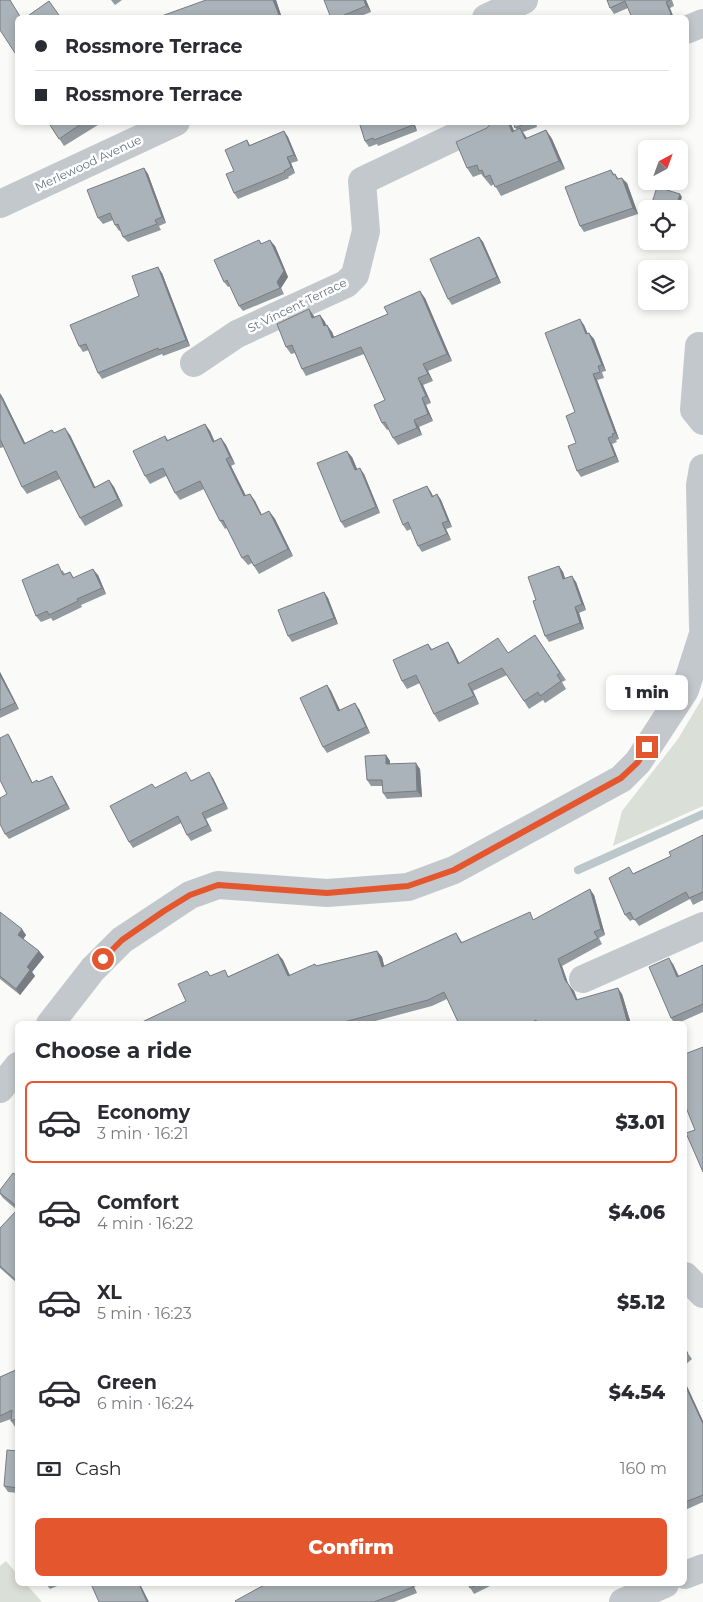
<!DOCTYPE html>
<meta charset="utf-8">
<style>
:root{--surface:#fff;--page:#f7f7f7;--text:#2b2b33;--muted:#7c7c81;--line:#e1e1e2;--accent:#e4572e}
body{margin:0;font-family:Montserrat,sans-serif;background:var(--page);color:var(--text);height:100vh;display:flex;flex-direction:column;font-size:19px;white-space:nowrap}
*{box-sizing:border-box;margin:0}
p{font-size:16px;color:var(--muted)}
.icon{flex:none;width:28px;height:28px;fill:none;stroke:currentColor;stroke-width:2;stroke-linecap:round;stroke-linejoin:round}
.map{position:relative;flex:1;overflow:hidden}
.side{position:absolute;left:15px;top:1021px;width:672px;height:565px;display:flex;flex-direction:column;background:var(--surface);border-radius:8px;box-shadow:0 2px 8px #0003}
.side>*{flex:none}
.banner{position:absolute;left:15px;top:15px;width:674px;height:110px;border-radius:8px;box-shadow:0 2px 8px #0003;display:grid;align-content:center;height:110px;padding:0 20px;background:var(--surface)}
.needle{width:32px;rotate:41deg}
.tools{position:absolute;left:638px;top:140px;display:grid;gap:10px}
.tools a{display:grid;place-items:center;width:50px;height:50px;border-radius:8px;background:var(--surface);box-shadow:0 2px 8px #0003;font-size:25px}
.end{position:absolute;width:22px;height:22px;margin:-11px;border:6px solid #e4572e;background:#fff;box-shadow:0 0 0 2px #fff}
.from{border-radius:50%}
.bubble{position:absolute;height:35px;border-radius:8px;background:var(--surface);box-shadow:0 2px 8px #0003;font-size:16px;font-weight:800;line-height:35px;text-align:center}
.banner b{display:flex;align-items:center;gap:18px;height:48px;font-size:19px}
.banner b+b{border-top:1px solid var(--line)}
.banner i{width:12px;height:12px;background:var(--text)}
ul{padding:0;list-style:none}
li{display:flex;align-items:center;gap:15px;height:82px;margin:0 10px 8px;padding:0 10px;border:2px solid transparent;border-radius:8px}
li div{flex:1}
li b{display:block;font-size:19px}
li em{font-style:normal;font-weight:800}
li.active{border-color:var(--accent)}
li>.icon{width:45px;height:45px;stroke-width:1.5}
h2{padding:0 20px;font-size:22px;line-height:60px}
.pay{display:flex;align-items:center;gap:12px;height:55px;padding:0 20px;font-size:19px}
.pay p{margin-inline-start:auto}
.primary-button{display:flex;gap:10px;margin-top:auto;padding:10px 20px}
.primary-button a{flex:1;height:58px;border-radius:8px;background:var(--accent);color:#fff;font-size:20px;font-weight:800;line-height:58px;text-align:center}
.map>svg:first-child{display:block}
.green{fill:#dadfd7}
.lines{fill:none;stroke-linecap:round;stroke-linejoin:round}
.stream{stroke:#bbc7cb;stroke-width:8}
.minor{stroke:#c3c8cc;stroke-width:28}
.wall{fill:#929a9f}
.shaded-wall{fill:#777d82}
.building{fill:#aab3b9;stroke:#777d82}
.route{stroke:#e4572e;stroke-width:6}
.labels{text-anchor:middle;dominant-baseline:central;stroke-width:5;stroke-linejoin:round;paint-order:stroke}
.street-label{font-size:12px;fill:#657683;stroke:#fff}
</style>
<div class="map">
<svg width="703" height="1602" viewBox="0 0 703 1602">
<rect width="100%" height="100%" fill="#fafaf8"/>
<path class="green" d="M703 697V806L613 846 622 811 678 739Z
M6 1561 17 1574 18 1584H26L42 1602H0V1566Z"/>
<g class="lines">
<path class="stream" d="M578 870 703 814"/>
<path class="minor" d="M486 18 524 0
M686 30 703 23
M0 204 176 122
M699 346 694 410 703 421
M194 363 237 334 346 284 355 275 366 231 362 181 486 122
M703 468 700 485 703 627
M583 979 703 926
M50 1024 93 969 122 940 190 895 218 885 327 893 408 887 454 870 621 779 638 762 685 690 703 634
M0 1089 18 1066
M685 1276 703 1294
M685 1575 703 1568
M623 1602 665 1584"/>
</g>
<path class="wall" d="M111 0H122L115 5Z
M276 0 282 18H156Z
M366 0 371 12 356 18H331Z
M607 0H672L674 6 670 8H628L614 14 610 8Z
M48 122H103L98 125 64 146Z
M359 122H414L417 131 378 146 377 144 369 147 365 141Z
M492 122H510L514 131 517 130 513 122H536L537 127 523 132 527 138 546 130 552 139 565 169 501 196 494 184 491 186 481 174 473 177 467 168 487 128Z
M284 131 288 137 298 161 291 163 295 173 288 177 289 178 238 199 234 193V171L247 140 250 145Z
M144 168 148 174 166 223 159 226 161 230 128 242 123 237 121 230 119 231 115 225 113 220 103 224 98 218Z
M611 170 614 174H615L619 179 627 183 638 214 584 232 580 226Z
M479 237 483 242 501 283 452 305 448 299Z
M259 240 262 244 275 246 288 277 281 288 284 294 243 311 239 306 230 286 228 287 224 282Z
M162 273 190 346 163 356 162 354 102 379 98 373 89 350 83 352 79 346 139 296Z
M425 298 452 361 428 371 433 381 423 385 431 403 426 405 433 421 419 427 422 435 398 445 393 438 389 429 387 430 382 423 385 400 364 354 306 376 302 369 295 353 291 354 286 347 314 316V317L320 315 325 322 326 326 327 325 332 332 334 337Z
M584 325 588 334 594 339 606 371 602 372 604 378 597 380 619 439 616 440 617 442 612 444 619 462 581 477 577 471 576 443Z
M0 393 3 398 25 443 52 430 54 433 70 435 95 487 109 480 114 487 123 506 85 526 80 518 60 479 27 494 22 487 4 447 0 448Z
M205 424 210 431 214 441 221 438 226 445 235 464 231 466 246 496 250 494 255 501 262 515 269 511 275 519 293 556 259 574 252 563 248 565 242 558 227 528 225 529 220 521 204 489 180 500 175 493 166 476 150 484 145 476 165 436 168 440Z
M352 457 357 469 364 474 380 513 345 528 341 522Z
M427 486 433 496 437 494 441 500 452 527 446 529 451 540 422 552 418 546 411 529 407 531 403 525Z
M559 566 563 572 565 578 576 582 586 610 579 613 584 629 549 642 545 636 536 600Z
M62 570 65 574 70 572 74 578 98 575 106 594 81 605 82 607 53 621 51 618 41 622 36 616Z
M324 592 328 598 338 624 292 642 288 636Z
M535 635 566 680 562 682 566 689 545 703 543 700 529 709 507 675 473 691 479 704 439 722 434 714 420 683 407 689 402 681 428 644 432 649 448 642 453 650 459 663 508 653Z
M0 672 19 709 0 718Z
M327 685 331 691 340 710 359 709 370 733 327 753 323 747Z
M8 734 11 739 32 782H38L52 776 55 781 70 809 9 839 5 834 7 794Z
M386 755 390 761V764L420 769 422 797 387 799 383 793V786H371L367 780Z
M213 778 228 809 206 819 212 831 191 841 187 835 181 823 133 848 129 842 152 784 155 788 192 780Z
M703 835V900L693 905 690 899 639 926 634 919 630 921 625 915 634 873 671 856Z
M594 895 605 935 599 938 602 944 562 966 568 984 574 991 577 1000 622 994 631 1024H459L447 999 432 1006 364 1024H138L186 1001 211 976H229L278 954 283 960 290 976 317 966 377 951 382 957 384 966 456 933 462 942 535 919Z
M0 912 26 935 23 939 39 951 44 957 32 972 35 976 20 995 0 979Z
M673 964 679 976 703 965V1012L676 1024H675L671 1018Z
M18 1176V1284L0 1268V1228L17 1210 3 1198 0 1194V1190Z
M685 1349 692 1359 685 1365Z
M18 1369V1426L15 1427 11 1421V1419L0 1423V1377Z
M685 1382 703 1421V1502L685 1510Z
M18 1451V1493L8 1492 4 1486Z
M46 1584H62L50 1589Z
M266 1584H421L414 1587 417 1593 394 1602H236Z
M468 1584H494L474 1594Z"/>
<path class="shaded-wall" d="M273 0H276L282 18H280L279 15Z
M364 0H366L371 12 366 6Z
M666 2 670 8 674 18H668Z
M412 122H414L417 131 413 125Z
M508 122H510L511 124 518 140 512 132Z
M520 128 526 137 531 148 525 139Z
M546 130 552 139 565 169 559 161Z
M284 131 288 137 298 161 294 155Z
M287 157 291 163 295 173 291 167Z
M144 168 148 174 166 223 162 217Z
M622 178 627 183 638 214 633 208Z
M680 194 682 197 678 209H675Z
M479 237 483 242 501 283 497 277Z
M270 240 275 246 288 277 281 288 284 294 277 282Z
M158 267 162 273 190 346 186 340Z
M420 291 425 298 452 361 447 354Z
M309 309 314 316 317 325 312 318Z
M320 315 325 322 329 333 324 326Z
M580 319 584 325 590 340 586 334Z
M327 325 332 332 337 344 332 338Z
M589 333 594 339 606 371 602 365Z
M423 364 428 371 433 381 428 374Z
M593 374 597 380 619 439 615 433Z
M418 378 423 385 431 403 426 396Z
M0 393 3 398 29 451 24 444Z
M422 398 426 405 433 421 428 414Z
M414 420 419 427 422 435 417 428Z
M205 424 210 431 218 449 213 442Z
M65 428 70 435 99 495 94 488Z
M221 438 226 445 235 464 230 457Z
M608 438 612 444 619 462 615 456Z
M347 451 352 457 360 476 355 470Z
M226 459 231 466 250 504 244 496Z
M360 468 364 474 380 513 376 507Z
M109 480 114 487 123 506 118 499Z
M427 486 431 492 436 503 432 497Z
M250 494 255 501 266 523 261 515Z
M437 494 441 500 452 527 448 521Z
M269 511 275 519 293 556 288 549Z
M442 523 446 529 451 540 447 534Z
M559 566 563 572 567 585 563 579Z
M93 569 98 575 106 594 102 588Z
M572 576 576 582 586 610 582 604Z
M324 592 328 598 338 624 334 618Z
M575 607 579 613 584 629 580 623Z
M448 642 453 650 463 671 458 664Z
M0 672 19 709 15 703 0 675Z
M468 684 473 691 479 704 474 696Z
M327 685 331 691 343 717 338 711Z
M355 703 359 709 370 733 366 727Z
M8 734 11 739 35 788 32 783Z
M386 755 390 761V770L386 764Z
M416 763 420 769 422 797 417 791Z
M209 772 213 778 228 809 224 803Z
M52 776 55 781 70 809 66 804Z
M202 813 206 819 212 831 208 825Z
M590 889 594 895 605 935 601 929Z
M22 929 26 935 22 941 18 935Z
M39 951 44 957 32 972 35 976 20 995 16 989 27 967Z
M377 951 382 957 386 973 382 967Z
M278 954 283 960 293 982 288 976Z
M669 958 673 964 681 982 677 977Z
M558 959 562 966 569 986 565 980Z
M569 985 574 991 580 1006 576 1000Z
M618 988 622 994 631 1024H628Z
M685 1382 703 1421V1424L685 1385Z
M139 1584H140L149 1602H147Z
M411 1584H412L414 1587 417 1593Z"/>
<path class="building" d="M0 0H10L21 18H18L17 56 0 30Z
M206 0H273L279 15 272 18H156Z
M324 0H364L366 6 337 18H331Z
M607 0H670L666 2 671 14 668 18H632L625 1 610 8Z
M49 1 61 18H25Z
M48 122H84L59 139Z
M359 122H412L413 125 374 140 373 138 365 141Z
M492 122H508L512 132 520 128 525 139 546 130 559 161 495 187 490 175 485 177 482 170 479 171 477 165 467 168 456 142 487 128Z
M513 122H529L515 128Z
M284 131 294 155 287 157 291 167 284 171 285 172 234 193 226 174 234 171 225 150 247 140 249 146Z
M144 168 162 217 155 220 157 224 123 237 118 224 115 225 110 213 98 218 87 190Z
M611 170 613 175 615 174 617 179 622 178 633 208 580 226 565 187Z
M657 187 680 194 675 209H650Z
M479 237 497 277 448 299 430 259Z
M259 240 261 244 270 240 284 271 277 282 280 288 239 306 227 280 224 282 214 260Z
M158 267 186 340 159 350 158 348 98 373 86 344 79 346 70 325 139 296 132 276Z
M420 291 447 354 423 364 428 374 418 378 426 396 422 398 428 414 414 420 417 428 393 438 385 422 382 423 374 405 385 400 361 347 302 369 292 345 286 347 277 324 309 309 312 318 320 315 324 326 327 325 332 338 388 314 384 307Z
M580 319 586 334 589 333 602 365 598 366 600 372 593 374 615 433 612 434 613 436 608 438 615 456 577 471 568 446 576 443 566 416 575 412 545 333Z
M0 395 24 444 52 430 54 433 65 428 94 488 109 480 118 499 80 518 56 471 22 487 0 439Z
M205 424 213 442 221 438 230 457 226 459 244 496 250 494 261 515 269 511 288 549 254 566 248 555 242 558 223 520 220 521 200 481 175 493 163 468 145 476 133 451 165 436 167 441Z
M347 451 355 470 360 468 376 507 341 522 317 463Z
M427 486 432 497 437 494 448 521 442 523 447 534 418 546 408 522 403 525 393 500Z
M58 564 63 575 70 572 73 578 93 569 102 588 77 599 78 601 49 615 47 611 36 616 22 580Z
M559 566 563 579 572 576 582 604 575 607 580 623 545 636 533 601 536 600 528 577Z
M324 592 334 618 288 636 278 610Z
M535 635 560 673 557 675 561 681 540 696 538 692 524 701 502 668 468 684 474 696 434 714 416 675 402 681 393 660 428 644 431 650 448 642 458 664 498 638 508 653Z
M0 675 15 703 0 710Z
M327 685 338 711 355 703 366 727 323 747 300 698Z
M8 734 32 783 37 780 38 782 52 776 66 804 5 834 0 824V798L7 794 0 780V738Z
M386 755V764L416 763 417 791 383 793 382 780H367L365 756Z
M186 772 191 781 209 772 224 803 202 813 208 825 187 835 178 816 129 842 110 806 152 784 155 788Z
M703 835V892L689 898 686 892 634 920 630 912 625 915 609 878 629 867 633 874 671 856 669 852Z
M590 889 601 929 594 932 598 938 558 959 565 980 569 985 576 1000 618 988 628 1024H537L536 1020 529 1024H459L444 992 428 1000 336 1024H138L186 1001 178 984 207 971 210 976 225 970 228 977 278 954 288 976 315 964 316 966 377 951 382 967 456 933 461 943 530 912 533 920Z
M0 912 22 929 18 935 39 951 27 967 30 970 16 989 0 976Z
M669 958 677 977 703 965V1004L671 1018 649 967Z
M703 1047V1172L686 1133 695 1130 685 1105V1054Z
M13 1173 18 1176V1207L0 1193V1190Z
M18 1209V1282L0 1266V1228Z
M685 1349 688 1353 685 1356Z
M18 1369V1418L11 1421 12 1410 0 1416V1377Z
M685 1385 703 1424V1495L685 1502Z
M7 1450 18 1451V1488L4 1486Z
M91 1584H139L147 1602H99Z
M266 1584H411L413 1587 374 1602H236L235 1601Z
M468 1584H479L470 1588Z"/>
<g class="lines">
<path class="route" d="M103 959 122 940 164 911 190 895 218 885 327 893 408 886 454 870 621 778 638 762 647 747"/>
</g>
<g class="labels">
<g class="street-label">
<text transform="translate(88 163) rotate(-25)">Merlewood Avenue</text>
<text transform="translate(297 305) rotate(-26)">St Vincent Terrace</text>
</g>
</g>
</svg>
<div class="tools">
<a><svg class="needle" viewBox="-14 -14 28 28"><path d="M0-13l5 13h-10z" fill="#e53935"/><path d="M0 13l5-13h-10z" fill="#7c7c81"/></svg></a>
<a><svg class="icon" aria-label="locate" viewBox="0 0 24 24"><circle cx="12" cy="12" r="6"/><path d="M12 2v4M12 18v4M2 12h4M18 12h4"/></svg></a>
<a><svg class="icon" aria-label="layers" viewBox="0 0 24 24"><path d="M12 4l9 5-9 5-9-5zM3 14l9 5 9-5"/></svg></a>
</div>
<i class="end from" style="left:103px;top:959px"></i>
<i class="end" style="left:647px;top:747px"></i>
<div class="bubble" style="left:606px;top:675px;width:82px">1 min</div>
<div class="banner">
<b><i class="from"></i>Rossmore Terrace</b>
<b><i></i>Rossmore Terrace</b>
</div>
<section class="side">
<h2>Choose a ride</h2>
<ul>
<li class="active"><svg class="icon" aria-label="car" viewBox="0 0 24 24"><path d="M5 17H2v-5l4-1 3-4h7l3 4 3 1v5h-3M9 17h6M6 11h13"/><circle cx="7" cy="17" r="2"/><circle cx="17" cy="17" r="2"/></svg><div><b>Economy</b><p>3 min · 16:21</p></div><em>$3.01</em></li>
<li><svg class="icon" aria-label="car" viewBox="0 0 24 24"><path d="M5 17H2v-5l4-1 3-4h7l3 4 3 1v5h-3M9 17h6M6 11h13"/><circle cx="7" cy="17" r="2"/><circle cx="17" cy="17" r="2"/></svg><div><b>Comfort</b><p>4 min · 16:22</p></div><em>$4.06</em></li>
<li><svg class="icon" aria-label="car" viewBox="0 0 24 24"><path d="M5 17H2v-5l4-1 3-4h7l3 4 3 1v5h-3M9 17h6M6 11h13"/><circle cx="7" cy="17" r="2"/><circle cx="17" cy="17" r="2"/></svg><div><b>XL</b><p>5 min · 16:23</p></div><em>$5.12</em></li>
<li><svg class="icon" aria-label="car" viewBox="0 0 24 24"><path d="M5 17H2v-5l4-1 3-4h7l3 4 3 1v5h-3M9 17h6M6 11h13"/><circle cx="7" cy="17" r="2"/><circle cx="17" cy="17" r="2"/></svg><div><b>Green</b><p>6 min · 16:24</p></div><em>$4.54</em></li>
</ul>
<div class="pay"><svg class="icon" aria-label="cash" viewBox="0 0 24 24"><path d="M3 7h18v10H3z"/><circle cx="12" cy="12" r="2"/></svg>Cash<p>160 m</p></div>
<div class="primary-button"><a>Confirm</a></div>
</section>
</div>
